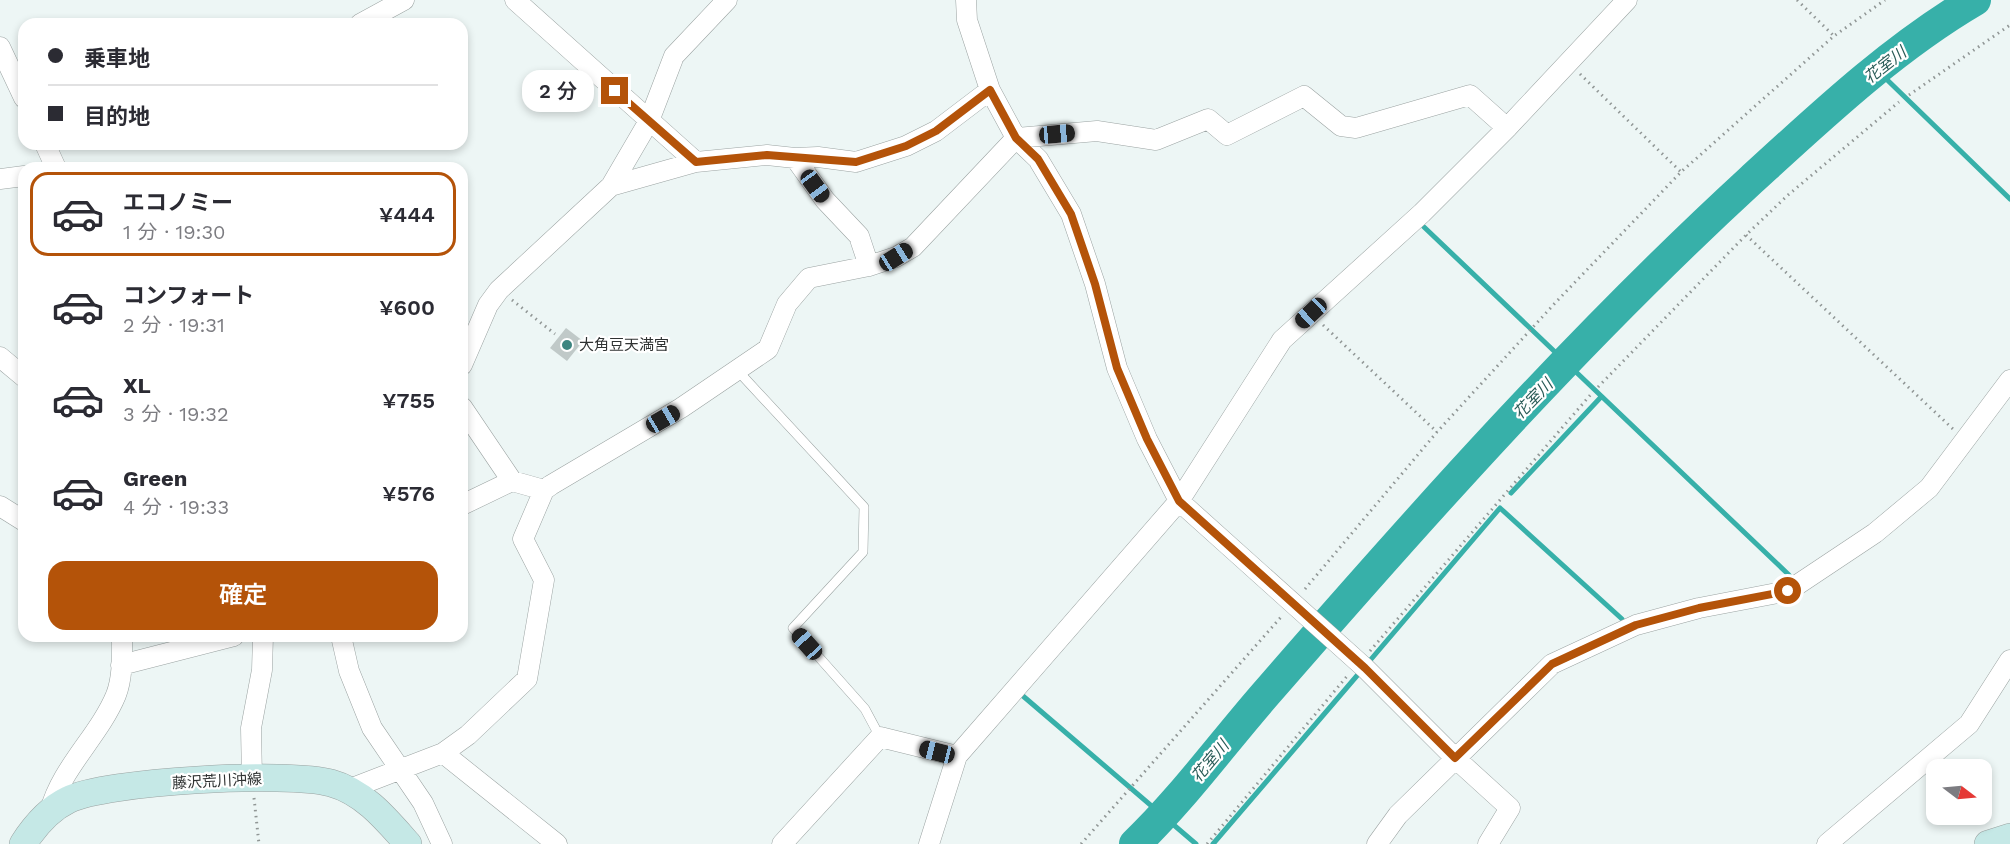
<!DOCTYPE html>
<html lang="ja">
<meta charset="utf-8">
<style>
:root{--surface:#fff;--page:#f2f2f3;--text:#2b2b33;--muted:#7c7c81;--line:#e1e1e2;--accent:#b45309}
body{margin:0;font-family:"Work Sans","Noto Sans JP",sans-serif;background:var(--page);color:var(--text);height:100vh;display:flex;flex-direction:column;font-size:22px;white-space:nowrap}
*{box-sizing:border-box;margin:0}
p{font-size:20px;color:var(--muted)}
.icon{flex:none;width:33px;height:33px;fill:none;stroke:currentColor;stroke-width:2;stroke-linecap:round;stroke-linejoin:round}
.map{position:relative;flex:1;overflow:hidden}
.sheet{position:absolute;left:18px;top:162px;width:450px;height:480px;display:flex;flex-direction:column;background:var(--surface);border-radius:18px;box-shadow:0 3px 9px #0003}
.sheet>*{flex:none}
.guide{position:absolute;left:18px;top:18px;width:450px;height:132px;border-radius:18px;box-shadow:0 3px 9px #0003;display:grid;align-content:center;height:132px;padding:0 30px;background:var(--surface)}
.needle{width:39px;rotate:106deg}
.tools{position:absolute;left:1926px;top:759px;display:grid;gap:12px}
.tools a{display:grid;place-items:center;width:66px;height:66px;border-radius:12px;background:var(--surface);box-shadow:0 3px 9px #0003;font-size:30px}
.end{position:absolute;width:27px;height:27px;margin:-14px;border:8px solid #b45309;background:#fff;box-shadow:0 0 0 3px #fff}
.from{border-radius:50%}
.bubble{position:absolute;height:42px;border-radius:18px;background:var(--surface);box-shadow:0 3px 9px #0003;font-size:20px;font-weight:600;line-height:42px;text-align:center}
.car{position:absolute;width:18px;height:36px;margin:-18px -9px;border-radius:8px;box-shadow:0 0 4px 2px #0007;background:linear-gradient(#222 24%,#8ab4d8 0 40%,#222 0 76%,#8ab4d8 0 86%,#222 0)}
.guide b{display:flex;align-items:center;gap:21px;height:57px;font-size:22px}
.guide b+b{border-top:2px solid var(--line)}
.guide i{width:15px;height:15px;background:var(--text)}
ul{padding:10px 0 0;list-style:none}
li{display:flex;align-items:center;gap:18px;height:84px;margin:0 12px 9px;padding:0 18px;border:3px solid transparent;border-radius:18px}
li div{flex:1}
li b{display:block;font-size:22px}
li em{font-style:normal;font-weight:600}
li.current{border-color:var(--accent)}
li>.icon{width:54px;height:54px;stroke-width:1.5}
.cta{display:flex;gap:12px;margin-top:auto;padding:12px 30px}
.cta a{flex:1;height:69px;border-radius:18px;background:var(--accent);color:#fff;font-size:24px;font-weight:600;line-height:69px;text-align:center}
.map>svg:first-child{display:block}
.lines{fill:none;stroke-linecap:round;stroke-linejoin:round}
.stream{stroke:#37b0a9;stroke-width:5}
.river{stroke:#37b0a9;stroke-width:32}
.building{fill:#c0c9c8}
.service-casing{stroke:#9ba3a2;stroke-width:10}
.minor-casing{stroke:#9ba3a2;stroke-width:21}
.secondary-casing{stroke:#9ba3a2;stroke-width:28}
.path{stroke:#909695;stroke-width:3;stroke-dasharray:1.5 4.5;stroke-linecap:butt}
.service{stroke:#fff;stroke-width:9}
.minor{stroke:#fff;stroke-width:20}
.secondary{stroke:#c5e8e6;stroke-width:27}
.route{stroke:#b45309;stroke-width:8}
.poi-dot{fill:#3d8580;stroke:#fff;stroke-width:2}
.labels{text-anchor:middle;dominant-baseline:central;stroke-width:4.5;stroke-linejoin:round;paint-order:stroke}
.poi-label{font-size:15px;fill:#2f3232;stroke:#fff;text-anchor:start}
.street-label{font-size:15px;fill:#2f3232;stroke:#fff}
.water-label{font-size:16px;font-style:italic;fill:#295b57;stroke:#fff}
</style>
<div class="map">
<svg width="2010" height="844" viewBox="0 0 2010 844">
<rect width="100%" height="100%" fill="#edf6f5"/>
<g class="lines">
<path class="stream" d="M1877 70 2010 199
M1424 227 1789 575
M1511 493 1601 397
M1367 664 1500 508 1622 619
M1023 696 1196 844
M1213 844 1361 671"/>
<path class="river" d="M1135 844C1184 797 1224 741 1269 690 1422 514 1579 338 1751 180 1821 116 1893 48 1975 0"/>
</g>
<path class="building" d="M566 328 583 341 567 361 550 348Z"/>
<g class="lines">
<g class="service-casing">
<path id="service" d="M738 371 864 507 863 552 793 628 865 709 880 737"/>
</g>
<g class="minor-casing">
<path id="minor" d="M515 0 696 162 767 155 795 158 825 200 859 236 869 266
M966 0 967 20 990 90 1016 138 1038 159 1071 214 1095 284 1117 368 1147 439 1179 501 1365 668 1455 758 1510 808 1488 844
M360 24 404 0
M0 47 24 98
M45 144 56 168
M795 158 818 157 856 162 906 146 936 131 990 90
M0 179 24 176
M611 186 696 162
M0 357 24 377
M462 365 488 305 499 290 611 186 649 121 674 56 727 0
M462 407 512 481 544 490
M462 505 512 481
M0 506 24 521
M341 636 349 671 372 728 423 803 442 844
M121 665 234 636
M443 753 557 844
M252 778 251 728 262 670 263 636
M347 790 443 753 468 735 527 679 544 580 523 539 544 490 551 485 681 408 768 349 787 304 809 278 869 266 896 257 913 247 1016 138 1097 131 1156 140 1208 119 1227 135 1304 96 1341 126 1356 128 1470 95 1507 128
M50 811C61 768 99 736 116 695 123 677 122 655 122 636
M782 844 880 737 957 756
M929 844 957 756 1179 501 1282 340 1422 213 1507 128 1627 0
M1377 844 1398 815 1552 664 1636 625 1699 608 1788 591 1875 533 1929 488 2010 380
M1827 844 1969 724 2010 660"/>
</g>
<g class="secondary-casing">
<path id="secondary" d="M23 844C34 827 49 809 68 800 105 781 289 771 331 783 364 792 386 819 408 844
M1988 844 2010 837"/>
</g>
<path class="path" d="M1797 0 1834 36
M1580 74 1681 172
M1909 95 2010 25
M1746 235 1953 429
M512 300 555 334
M1323 325 1437 432
M1598 387 1746 235 1788 195 1899 102
M1305 589 1437 432 1556 302 1681 172 1834 36 1885 0
M1370 651 1592 393
M254 798 259 844
M1081 844 1281 617
M1207 844 1348 675"/>
<use href="#service" class="service"/>
<use href="#minor" class="minor"/>
<use href="#secondary" class="secondary"/>
</g>
<g class="lines">
<path class="route" d="M615 91 696 162 767 155 856 162 906 146 936 131 990 90 1016 138 1038 159 1071 214 1095 284 1117 368 1147 439 1179 501 1365 668 1455 758 1552 664 1636 625 1699 608 1788 591"/>
</g>
<circle class="poi-dot" cx="567" cy="345" r="6"/>
<g class="labels">
<g class="poi-label">
<text x="579" y="345">大角豆天満宮</text>
</g>
<g class="street-label">
<text transform="translate(217 781) rotate(-3)">藤沢荒川沖線</text>
</g>
<g class="water-label">
<text transform="translate(1885 65) rotate(-38)">花室川</text>
<text transform="translate(1533 399) rotate(-46)">花室川</text>
<text transform="translate(1210 761) rotate(-50)">花室川</text>
</g>
</g>
</svg>
<div class="tools">
<a><svg class="needle" viewBox="-14 -14 28 28"><path d="M0-13l5 13h-10z" fill="#e53935"/><path d="M0 13l5-13h-10z" fill="#7c7c81"/></svg></a>
</div>
<i class="end from" style="left:1788px;top:591px"></i>
<i class="end" style="left:615px;top:91px"></i>
<div class="bubble" style="left:522px;top:70px;width:72px">2 分</div>
<i class="car" style="left:1057px;top:134px;rotate:85deg"></i>
<i class="car" style="left:815px;top:186px;rotate:144deg"></i>
<i class="car" style="left:896px;top:257px;rotate:58deg"></i>
<i class="car" style="left:1311px;top:313px;rotate:227deg"></i>
<i class="car" style="left:663px;top:419px;rotate:60deg"></i>
<i class="car" style="left:807px;top:644px;rotate:318deg"></i>
<i class="car" style="left:937px;top:752px;rotate:284deg"></i>
<div class="guide">
<b><i class="from"></i>乗車地</b>
<b><i></i>目的地</b>
</div>
<section class="sheet">
<ul>
<li class="current"><svg class="icon" aria-label="car" viewBox="0 0 24 24"><path d="M5 17H2v-5l4-1 3-4h7l3 4 3 1v5h-3M9 17h6M6 11h13"/><circle cx="7" cy="17" r="2"/><circle cx="17" cy="17" r="2"/></svg><div><b>エコノミー</b><p>1 分 · 19:30</p></div><em>¥444</em></li>
<li><svg class="icon" aria-label="car" viewBox="0 0 24 24"><path d="M5 17H2v-5l4-1 3-4h7l3 4 3 1v5h-3M9 17h6M6 11h13"/><circle cx="7" cy="17" r="2"/><circle cx="17" cy="17" r="2"/></svg><div><b>コンフォート</b><p>2 分 · 19:31</p></div><em>¥600</em></li>
<li><svg class="icon" aria-label="car" viewBox="0 0 24 24"><path d="M5 17H2v-5l4-1 3-4h7l3 4 3 1v5h-3M9 17h6M6 11h13"/><circle cx="7" cy="17" r="2"/><circle cx="17" cy="17" r="2"/></svg><div><b>XL</b><p>3 分 · 19:32</p></div><em>¥755</em></li>
<li><svg class="icon" aria-label="car" viewBox="0 0 24 24"><path d="M5 17H2v-5l4-1 3-4h7l3 4 3 1v5h-3M9 17h6M6 11h13"/><circle cx="7" cy="17" r="2"/><circle cx="17" cy="17" r="2"/></svg><div><b>Green</b><p>4 分 · 19:33</p></div><em>¥576</em></li>
</ul>
<div class="cta"><a>確定</a></div>
</section>
</div>
